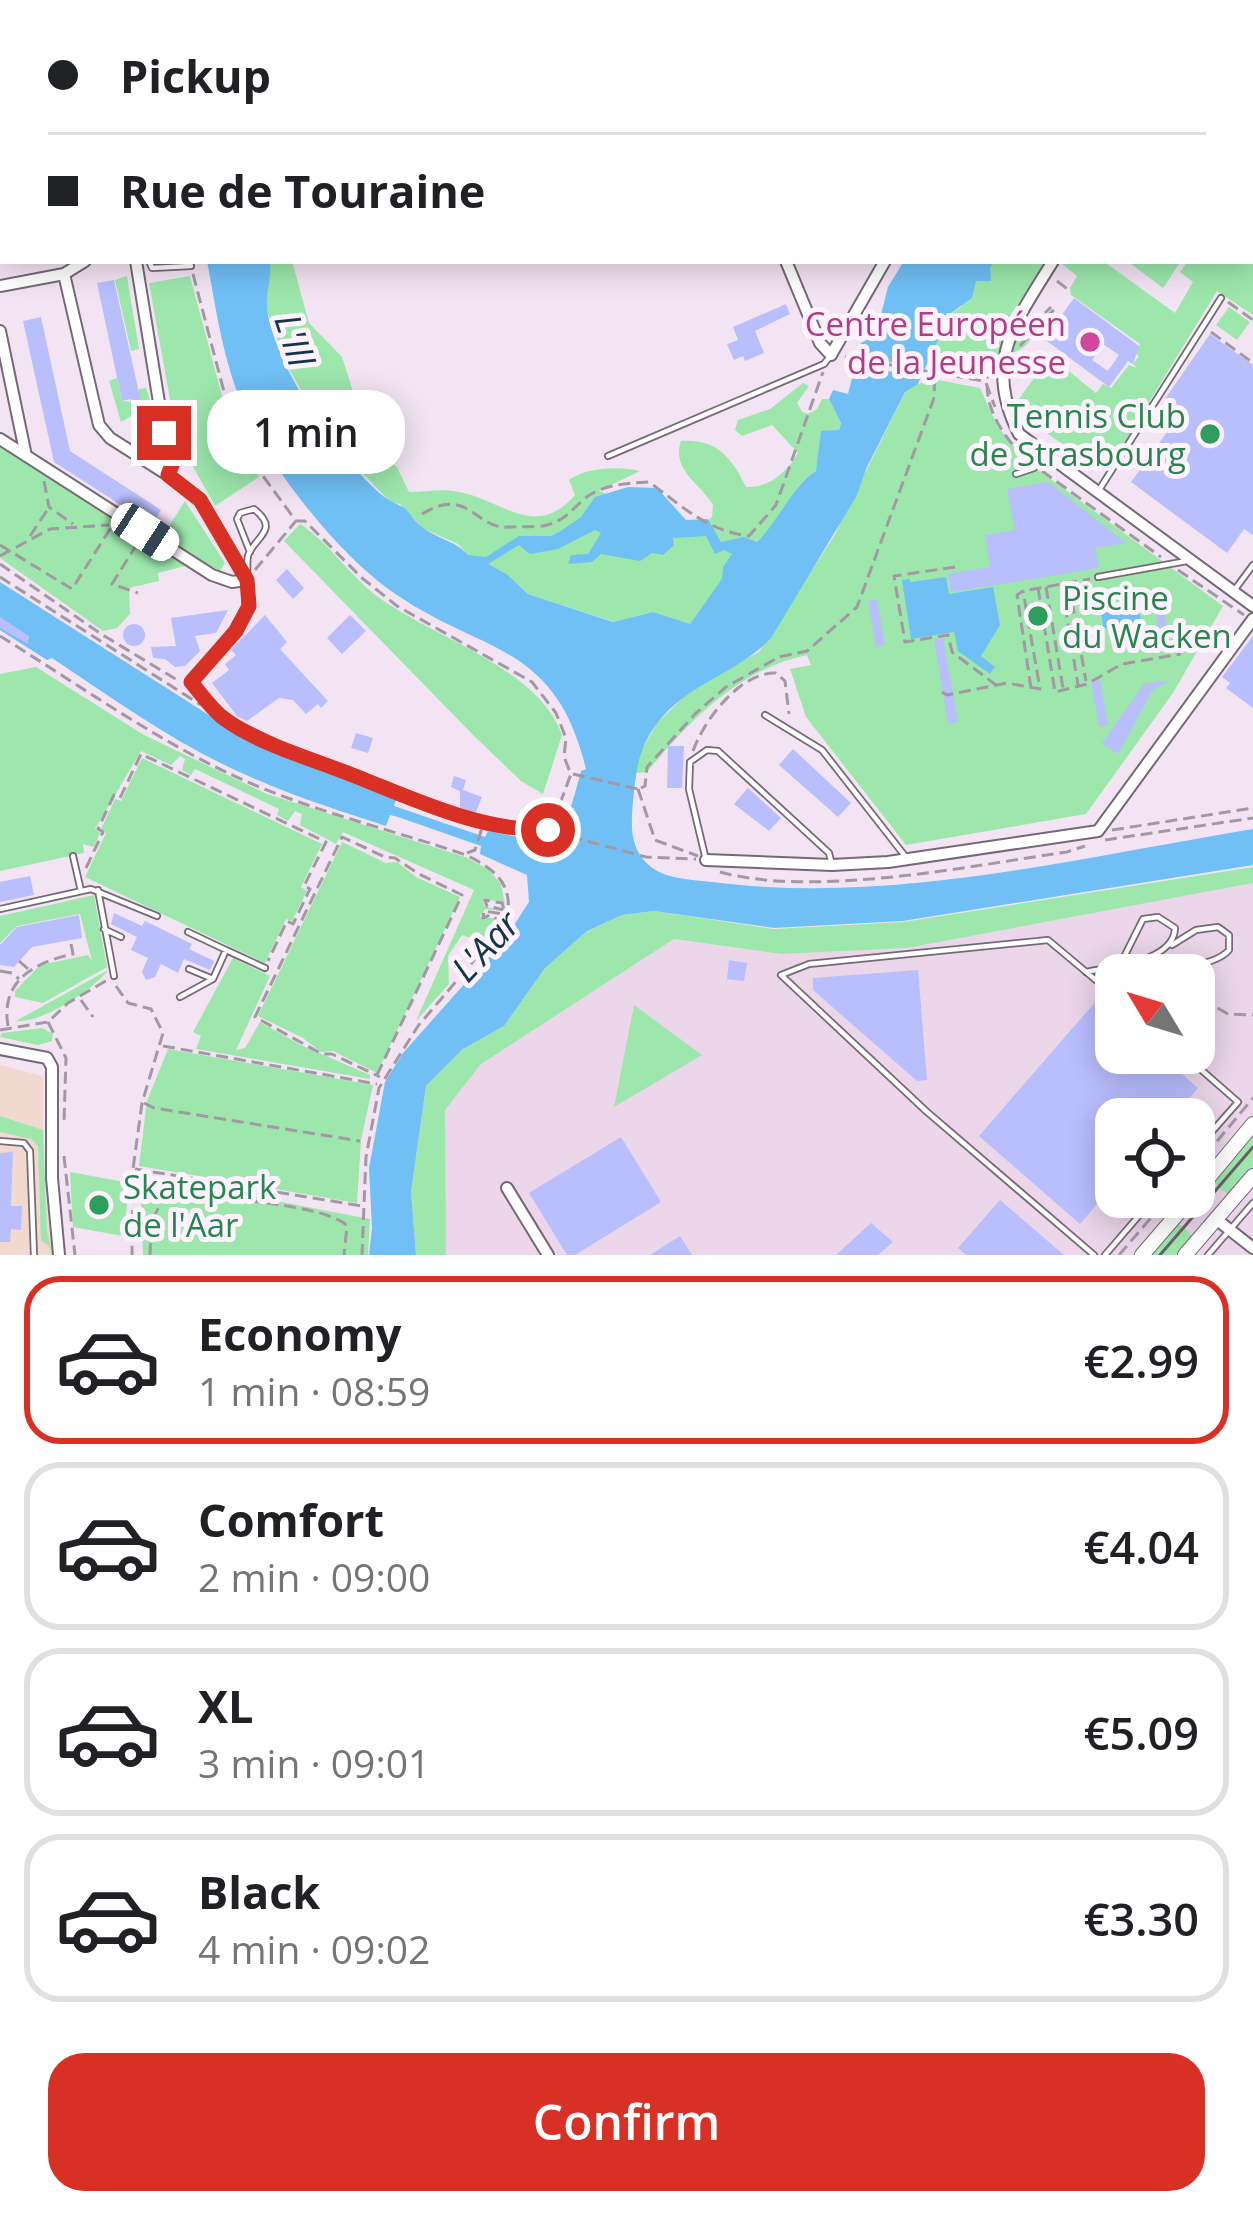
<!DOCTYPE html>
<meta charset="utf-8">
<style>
:root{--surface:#fff;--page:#f6f6f6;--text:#202124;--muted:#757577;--line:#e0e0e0;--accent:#d93025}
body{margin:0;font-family:"Open Sans",sans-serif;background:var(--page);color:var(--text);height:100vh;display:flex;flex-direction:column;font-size:45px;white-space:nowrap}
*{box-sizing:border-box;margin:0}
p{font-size:39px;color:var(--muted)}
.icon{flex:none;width:66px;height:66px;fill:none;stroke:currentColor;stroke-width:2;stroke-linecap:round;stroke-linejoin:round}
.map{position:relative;height:1255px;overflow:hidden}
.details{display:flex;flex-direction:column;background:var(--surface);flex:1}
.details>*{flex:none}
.guide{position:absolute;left:0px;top:0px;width:1254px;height:264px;box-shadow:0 6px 30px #0003;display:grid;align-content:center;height:264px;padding:0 48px;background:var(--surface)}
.needle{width:78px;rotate:308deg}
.controls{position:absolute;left:1095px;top:954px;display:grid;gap:24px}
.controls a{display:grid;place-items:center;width:120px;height:120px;border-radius:24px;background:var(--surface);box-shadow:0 6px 30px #0003;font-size:60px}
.end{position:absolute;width:54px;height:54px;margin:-27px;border:15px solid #d93025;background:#fff;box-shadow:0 0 0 6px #fff}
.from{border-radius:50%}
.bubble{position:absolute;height:84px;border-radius:36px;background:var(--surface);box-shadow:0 6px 30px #0003;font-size:39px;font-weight:600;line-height:84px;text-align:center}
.car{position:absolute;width:36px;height:72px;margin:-36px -18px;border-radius:15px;box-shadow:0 0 9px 3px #0007;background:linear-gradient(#fff 24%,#345 0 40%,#fff 0 76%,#345 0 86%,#fff 0)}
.guide b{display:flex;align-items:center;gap:42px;height:114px;font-size:45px}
.guide b+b{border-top:3px solid var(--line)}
.guide i{width:30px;height:30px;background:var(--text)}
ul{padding:21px 0 0;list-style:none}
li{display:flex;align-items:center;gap:36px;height:168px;margin:0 24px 18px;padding:0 24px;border:6px solid var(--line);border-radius:36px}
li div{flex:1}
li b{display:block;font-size:45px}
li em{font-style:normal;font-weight:600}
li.on{border-color:var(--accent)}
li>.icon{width:108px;height:108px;stroke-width:1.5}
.cta{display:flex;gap:24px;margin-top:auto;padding:24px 48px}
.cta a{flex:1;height:138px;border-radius:36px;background:var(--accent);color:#fff;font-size:48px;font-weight:600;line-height:138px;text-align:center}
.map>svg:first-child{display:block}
.built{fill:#ebd6ea;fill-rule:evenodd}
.industrial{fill:#f2d9d0}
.green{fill:#9de7ac}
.water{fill:#70c0f6;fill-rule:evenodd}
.pier{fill:#f3e4f3}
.building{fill:#b9befd;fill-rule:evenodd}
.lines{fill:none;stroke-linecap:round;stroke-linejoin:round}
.lane-casing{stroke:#766976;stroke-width:8}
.street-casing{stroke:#766976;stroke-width:14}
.secondary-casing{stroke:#766976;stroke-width:16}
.path{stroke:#a398a3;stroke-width:3;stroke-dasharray:12 6;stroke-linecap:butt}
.lane{stroke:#fff;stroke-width:4.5}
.street{stroke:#fff;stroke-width:10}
.secondary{stroke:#fff;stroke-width:14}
.tram{stroke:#6a626a;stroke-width:3}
.route{stroke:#d93025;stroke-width:15}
.hotel-dot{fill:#d1479c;stroke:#fef2fe;stroke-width:4.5}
.leisure-dot{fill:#2e9e5b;stroke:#fef2fe;stroke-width:4.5}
.labels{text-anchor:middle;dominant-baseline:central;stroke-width:10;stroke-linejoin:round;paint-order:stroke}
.hotel-label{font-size:33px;fill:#b23c85;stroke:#fef2fe;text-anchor:end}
.leisure-label{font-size:33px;fill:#27864d;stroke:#fef2fe;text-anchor:start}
.water-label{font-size:36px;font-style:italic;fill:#12354b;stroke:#fef2fe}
</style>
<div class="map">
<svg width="1253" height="1255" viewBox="0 0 1253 1255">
<rect width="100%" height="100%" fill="#f3e4f3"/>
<path class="built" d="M1253 883V1255H446L444 1110 481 1064 674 939 781 954 907 948ZM1116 975H1194V1053H1116ZM1116 1119H1194V1197H1116Z"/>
<path class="industrial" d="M0 1065 43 1076V1167L52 1255H0Z"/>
<path class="green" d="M1253 121V315L1217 291 1110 466 1102 461 1097 469 1037 426 1019 399 1050 356 1096 393 1103 384 1111 388 1129 365 1137 368 1133 364 1139 356 1135 353 1140 344 1071 295 1070 288 1077 276 1061 263 1103 261 1175 313 1193 282 1180 272 1188 261H1251Z
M270 261H292L309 323 342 357 367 435 382 456 397 467 409 492C426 492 443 488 459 492 503 500 535 541 575 495L569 480C587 467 619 466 640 471L599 491 611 496 662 493 680 520 703 525 712 517 713 505C700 483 671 470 681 441 716 439 731 456 746 487 770 488 787 472 798 453L772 425 742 436 735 430 738 420 770 409 803 383 809 386 797 403 802 412 808 414 817 409 822 399H829L841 423 839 430 829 433 816 471C796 481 790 505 776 522 749 558 714 586 690 625L653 612 614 622 528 594 508 575 468 555 458 544 422 528 400 504 390 502 354 464 312 409 286 364 266 308Z
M994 261H1045L1002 330 1013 335 1035 326C1029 364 992 347 971 371L937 365 928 359 940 321 961 307 976 281Z
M1127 261H1181L1163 288Z
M127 276 139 349 131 351 115 280Z
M190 276 230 426 259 477 215 506 177 438 149 283Z
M1229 307 1250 322 1237 340 1216 325Z
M117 378 122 401 139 402V389L146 388 152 407 135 409V414L121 422 109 381Z
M938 380 980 388 998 427 1025 460 1223 606 1173 693 1086 814 906 845 806 717 790 669 811 665 807 655C738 670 691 719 647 772L636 773V760L657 723 694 687 759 652 834 536 905 392 918 384Z
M0 444 189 565 158 573 159 581 129 588 130 614 117 628 103 631 0 558Z
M185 501 225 563 220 571 162 537Z
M300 524C327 541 347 572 373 593 427 636 538 666 562 735L543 794 521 781 474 736 284 541Z
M36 667 144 735 267 794 465 857 488 869 501 884 505 905 484 898V906L502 911 485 909 480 917 502 919 500 923 473 958 475 939 462 935 448 956 449 984 416 1021 474 890 343 832 336 844 300 825 302 814 295 811 288 821 277 815 279 809 195 769 191 775 182 770 185 759 180 756 171 765 141 751 95 829 100 833 94 847 83 844 84 853 0 871V674Z
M142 758 322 844 301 887 307 891 292 921 286 919 265 963 85 877 106 833 101 829 115 799 121 801Z
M342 842 386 863 397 862 416 877 460 897 377 1073 333 1051 321 1052 303 1038 258 1016Z
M1253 867V883L907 948 781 954 674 939 481 1064 445 1110 446 1255H416L411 1192 426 1086 463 1049 504 1026 545 968 587 931 622 915 654 911 774 929 903 922Z
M94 895 107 967 43 1003 15 997V991L40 965 88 955 92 961 80 914 17 926 0 943V916Z
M233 958 270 976 236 1050 245 1048 260 1022 301 1045 370 1075V1079L196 1049 201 1036 193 1032Z
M108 970C94 990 40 1024 16 1021Z
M634 1005 702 1055 614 1107Z
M42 1028 53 1034 52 1041 38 1045 0 1037 2 1033Z
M168 1049 373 1085 361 1140 357 1203 139 1166 147 1101Z
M0 1116 43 1130 47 1231 52 1255 48 1245 41 1241 38 1146 31 1139 0 1132Z
M1253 1135V1167L1228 1195 1213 1182Z
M70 1172 130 1183 123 1236 73 1227Z
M140 1175 370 1219 368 1255H143Z
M1178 1223 1193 1236 1176 1255H1150Z"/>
<path class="water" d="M207 261H270C272 280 264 295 268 315 279 372 341 463 387 499 390 501 399 505 403 507 411 513 414 522 422 527 437 539 455 540 468 555L486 557 519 536H551L559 532 581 517 595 497 628 487 657 488 686 520 708 519 721 542 744 537 757 542C777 523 796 481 816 471L821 431 839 430 841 423 829 399 833 390 848 394 861 343 876 335 888 287 904 261H994L990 268 991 281H976L972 298 940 321 941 333 918 384 905 392 867 467 856 497 771 638C738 674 686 683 656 725 638 749 636 772 633 801 631 826 629 849 651 867 666 879 694 880 712 882 893 905 1076 858 1253 829V865L903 921 774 928 654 911 622 915 587 931 545 968 504 1026 463 1049 426 1086 411 1192 416 1255H369L372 1228 369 1168 385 1082 403 1053 507 936 529 902 527 875 480 854 481 846 398 817 390 815 386 826C341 811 296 797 253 778 181 748 117 701 52 658L47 660 0 630V582L234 731 397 796 394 806 485 837 488 831C560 847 563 840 581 771L586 769C554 638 480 656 387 588 331 547 257 452 235 386 221 346 215 303 207 261ZM595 530 601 533 588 554 571 555 568 564 592 562 601 554 640 561 652 553 663 555 674 545 673 538 706 536 715 554 724 550 732 554 723 567 722 579 690 624 653 612 613 622 528 594 508 575 488 564 519 545 530 554 558 549Z
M946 577 949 594 993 587 1000 625 981 656 995 667 990 674 958 651 954 632 911 639 902 580 909 579 911 582Z
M1137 600 1141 620 1125 641 1103 626 1100 606Z"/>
<path class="pier" d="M857 356 925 369 921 377 855 365Z"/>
<path class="building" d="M114 280 141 402 132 404 131 399 122 401 97 283Z
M1074 298 1139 346 1133 364 1128 361 1109 387 1044 339ZM1103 344 1119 355 1108 371 1092 360Z
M786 304 790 314 755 331 764 353 745 361 743 356 734 360 727 344 738 340 733 327Z
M41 317 70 451 161 510 152 525 54 462 23 321Z
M1210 334 1253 365V535L1244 529 1227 553 1131 482 1146 461 1141 457 1151 443 1156 447 1182 412 1165 399Z
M1048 482 1126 543 1095 548 1099 568 951 592 948 574 990 567 985 535 1015 530 1007 489Z
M287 569 304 588 293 599 276 580Z
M1162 596 1170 642 1161 644 1153 597Z
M877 599 885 645 876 647 868 601Z
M228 610 216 633 195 636 200 651 185 666 175 667 165 659 153 658 151 647 176 646 171 618Z
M265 615 287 642 280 649 328 701 321 708 318 704 306 714 293 700 279 698 247 721 237 716 212 683 229 670 225 664 236 655 231 650Z
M350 615 366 631 342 654 327 638Z
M0 617 29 636 28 644 0 628Z
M123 635a11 11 0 1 1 22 0a11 11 0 1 1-22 0Z
M1253 636V708L1226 688 1230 683 1222 677Z
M943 638 958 722 948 724 934 639Z
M1100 680 1108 726 1099 727 1091 681Z
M1170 680 1152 691 1118 754 1102 743 1144 684Z
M356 733 373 738 368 753 351 748Z
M668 746H684L682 788H667Z
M793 749 851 803 838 817 779 765Z
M454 776 466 780 463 790 482 797 475 814 460 808V791L451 787Z
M748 788 781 818 769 831 734 804Z
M30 876 34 895 0 902V882Z
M114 913 142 926 145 921 192 944 189 949 214 961 210 970 184 959 178 973 161 964 155 977 146 980 142 972 148 958 131 950 137 937 111 924Z
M79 915 82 938 32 947 14 967 0 965V945L17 927Z
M729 960 747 963 744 981 727 979Z
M918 970 927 1080 917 1081 813 990V978Z
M1097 1000 1116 1016V1053H1158L1198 1088 1171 1119H1116V1197H1143L1126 1217 1103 1197 1080 1224 979 1136Z
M621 1137 661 1202 575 1255H567L529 1193Z
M13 1152 11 1206H22L21 1230 11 1229 10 1242H0V1153Z
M1000 1200 1064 1255H966L958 1248Z
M871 1223 893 1242 878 1255H836Z
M680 1236 692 1255H650Z"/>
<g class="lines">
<g class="lane-casing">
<path id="lane" d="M0 209 3 208
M149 261 152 268 191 266
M608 456 824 364 831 355
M1016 474 1034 468 1045 457
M1099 490 1221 298
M247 575C248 567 246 559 249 553 258 535 279 529 254 509L240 513 237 519 250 552
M1098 577 1187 561
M1233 592 1253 565
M194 684 223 717 306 757 475 821 523 830H547
M765 715 822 750 905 856
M73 856 81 891
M706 860 689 789 690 762 707 750 718 751 829 853 832 865
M98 890 114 976
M0 909 91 889 157 916
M104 929 121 937
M188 932 226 950
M1128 966C1152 971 1213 969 1229 950V935L1218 927 1196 930 1172 945
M189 969 213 979
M1086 972C1112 966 1174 962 1175 928L1158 917 1143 919 1124 957 1113 966
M180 997 213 979 226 950 265 968
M1182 1053 1238 1102 1194 1152
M0 1141 24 1143 30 1151 34 1255
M1094 1255 926 1111 781 975 809 964 1048 940 1116 997
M1105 1255 1155 1197
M1208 1255 1253 1203"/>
</g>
<g class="street-casing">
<path id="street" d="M112 0V3
M667 0 668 3
M949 0 950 3
M1251 25 1253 24
M136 261 164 433 176 455 168 475 200 499 247 580 249 606 235 631 192 682
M786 261 820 343 831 355 885 261
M1053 261C1016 322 982 361 1019 434L1253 606
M64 274 99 425 110 438 168 475
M0 286 64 274 85 261
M0 331 26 456
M0 439 212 575 232 582 247 580
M706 860 832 865 888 862 1098 831 1253 619
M0 1049 47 1058 52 1067V1178L59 1255
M507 1188 548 1255
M1216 1219 1253 1248"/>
</g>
<g class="secondary-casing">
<path id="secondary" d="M1194 1195 1253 1124
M1142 1255 1192 1197
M1185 1255 1253 1176"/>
</g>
<path class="path" d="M226 3 227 0
M0 50H3
M193 274 232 422 252 461 296 521H305L362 578 397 606 532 682 556 713 566 738 564 757 571 774 553 822
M1057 281 1070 291
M1228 302 1253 320
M1045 313 1051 307
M1047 316 1054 310
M1211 332 1253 363
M1020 346 1042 321
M845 357 983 381
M991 367C977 400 1004 440 1030 462
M986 383 995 407
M1042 471 1161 557
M44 481 49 507 73 524
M422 514C469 485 475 530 509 527 520 526 535 528 547 525 570 519 575 503 593 493 610 484 631 483 649 482 682 506 707 531 749 536L776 505 823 372
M30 536 48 509
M137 544 112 584 138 593
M0 545 72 589 112 526
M0 556 50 529 109 525
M0 564 101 634 179 681
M955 567 894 576 905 642 948 635 952 652 996 685
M255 570 295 522
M1178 570 1244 615
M0 577 201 705
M1069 584 1086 681
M1046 587 1063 688
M1038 588 1055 692 1087 684 1122 664 1181 654
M1062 588 1078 685
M0 636C76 683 150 736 230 774 306 810 387 828 466 855 498 870 515 887 506 923L418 1026 379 1088 366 1157 362 1255
M1031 688 1017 595 1023 591 1090 579
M942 692 947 695 1007 683 1040 689 1023 591
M693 751C704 720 740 672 776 673L785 681 789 714
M573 774 638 789
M641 788 645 786 647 767 696 713 726 687 779 657 807 651 857 607 934 398 935 375
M638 789 655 840 698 856
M1112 830 1253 808
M553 832 646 857 696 859
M1105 840 1253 818
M467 853 475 850 482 828
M86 868 103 832 98 829 114 795 120 798 141 754 326 842 304 886 310 889 293 924 287 921 268 961
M720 872C814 898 969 866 1067 852L1085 846
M503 914 498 920 490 915 483 918 484 911 503 914 504 910 487 906 485 900 502 903 504 910
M19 961 28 969
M0 971 12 973 19 979
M116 986 128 1003 151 1009 163 1033 142 1103 133 1169 132 1255
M1202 999 1228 1014 1253 1015
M81 1000 93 1017
M48 1022 66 1058 64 1122
M8 1026C0 980 36 962 73 954L71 944
M0 1030 48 1022 68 1003 109 979
M163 1046 377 1084
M377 1075 462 895 419 874 395 858 385 857 342 837 255 1017 322 1054H332L380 1077
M144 1103 154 1108 360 1141
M64 1156 75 1255
M135 1169 362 1206
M1194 1169 1253 1098
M150 1255C151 1232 150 1204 175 1194 207 1196 330 1205 347 1226L344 1255
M1119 1255 1169 1197"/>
<use href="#lane" class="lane"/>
<use href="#street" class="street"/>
<use href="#secondary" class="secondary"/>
<path class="tram" d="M1160 1255 1253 1147"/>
</g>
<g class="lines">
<path class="route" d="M164 433 176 455 168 475 200 500 247 580 249 606 236 631 191 682C201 694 210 707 222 717 255 742 303 756 342 771 408 796 476 831 548 830"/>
</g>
<circle class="hotel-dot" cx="1090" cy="342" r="12"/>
<g class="leisure-dot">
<circle cx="1210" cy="434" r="12"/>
<circle cx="1038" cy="616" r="12"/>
<circle cx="99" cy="1205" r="12"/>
</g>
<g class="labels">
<g class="hotel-label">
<text x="1066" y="323">Centre Européen<tspan x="1066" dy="38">de la Jeunesse</tspan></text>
</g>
<g class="leisure-label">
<text x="1186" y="415" text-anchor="end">Tennis Club<tspan x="1186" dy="38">de Strasbourg</tspan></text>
<text x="1062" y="597">Piscine<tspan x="1062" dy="38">du Wacken</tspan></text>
<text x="123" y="1186">Skatepark<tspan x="123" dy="38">de l'Aar</tspan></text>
</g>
<g class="water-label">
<text transform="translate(295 340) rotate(72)">L'Ill</text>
<text transform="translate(485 946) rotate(-47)">L'Aar</text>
</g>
</g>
</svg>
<div class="controls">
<a><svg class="needle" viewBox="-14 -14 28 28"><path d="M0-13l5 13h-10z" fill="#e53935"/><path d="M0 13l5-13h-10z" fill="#757577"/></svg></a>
<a><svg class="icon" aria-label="locate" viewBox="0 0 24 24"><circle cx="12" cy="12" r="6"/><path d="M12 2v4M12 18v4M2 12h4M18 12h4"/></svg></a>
</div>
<i class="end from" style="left:548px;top:830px"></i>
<i class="end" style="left:164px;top:433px"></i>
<div class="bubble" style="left:207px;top:390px;width:198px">1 min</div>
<i class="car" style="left:145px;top:532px;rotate:123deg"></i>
<div class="guide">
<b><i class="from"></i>Pickup</b>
<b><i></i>Rue de Touraine</b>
</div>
</div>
<section class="details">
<ul>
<li class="on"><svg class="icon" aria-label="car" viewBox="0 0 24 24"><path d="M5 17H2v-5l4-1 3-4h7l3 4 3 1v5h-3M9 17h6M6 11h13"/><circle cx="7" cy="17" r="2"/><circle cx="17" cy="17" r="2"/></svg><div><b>Economy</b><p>1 min · 08:59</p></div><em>€2.99</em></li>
<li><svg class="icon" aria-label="car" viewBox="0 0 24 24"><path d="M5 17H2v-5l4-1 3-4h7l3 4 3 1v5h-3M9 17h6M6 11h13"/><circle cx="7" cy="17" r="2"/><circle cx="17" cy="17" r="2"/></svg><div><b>Comfort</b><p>2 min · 09:00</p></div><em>€4.04</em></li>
<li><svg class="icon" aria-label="car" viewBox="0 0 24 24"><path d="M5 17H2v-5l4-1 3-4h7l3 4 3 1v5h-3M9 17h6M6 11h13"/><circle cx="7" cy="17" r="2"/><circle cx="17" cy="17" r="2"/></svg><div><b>XL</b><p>3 min · 09:01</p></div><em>€5.09</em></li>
<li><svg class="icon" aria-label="car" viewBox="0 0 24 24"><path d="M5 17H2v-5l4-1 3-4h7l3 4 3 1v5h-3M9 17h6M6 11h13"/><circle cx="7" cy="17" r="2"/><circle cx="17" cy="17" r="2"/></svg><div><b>Black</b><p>4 min · 09:02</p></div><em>€3.30</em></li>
</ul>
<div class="cta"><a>Confirm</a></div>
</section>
